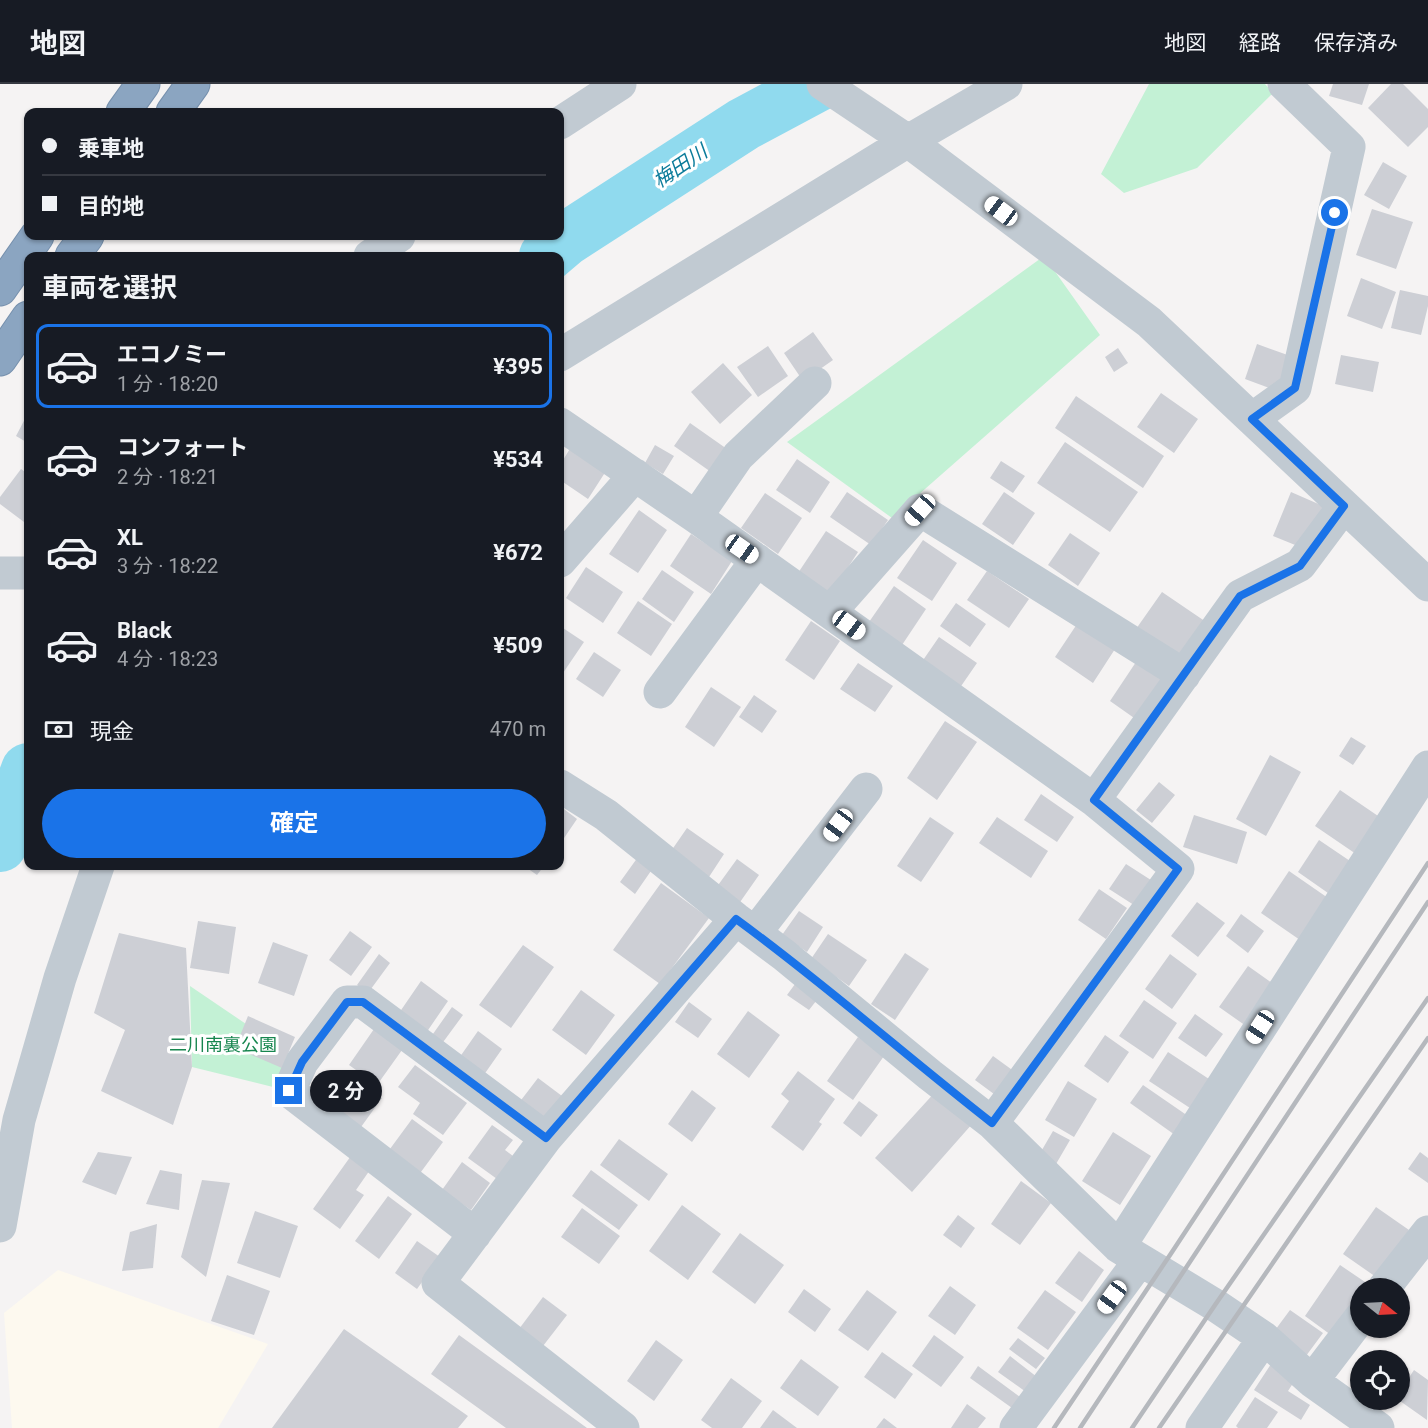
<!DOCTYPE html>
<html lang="ja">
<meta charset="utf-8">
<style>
:root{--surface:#171b24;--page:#20242c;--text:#f1f3f6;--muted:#9ea1a6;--line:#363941;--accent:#1a73e8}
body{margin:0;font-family:Roboto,"Noto Sans JP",sans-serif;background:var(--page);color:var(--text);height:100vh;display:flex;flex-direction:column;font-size:22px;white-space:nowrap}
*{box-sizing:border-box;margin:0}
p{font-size:20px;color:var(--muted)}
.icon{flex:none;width:33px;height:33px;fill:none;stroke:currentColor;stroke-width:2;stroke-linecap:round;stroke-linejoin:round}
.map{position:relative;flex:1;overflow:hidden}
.panel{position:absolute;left:24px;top:168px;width:540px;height:618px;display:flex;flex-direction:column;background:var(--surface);border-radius:12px;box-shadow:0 2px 4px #0004}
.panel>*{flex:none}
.guide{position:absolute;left:24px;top:24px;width:540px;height:132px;border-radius:12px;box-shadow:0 2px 4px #0004;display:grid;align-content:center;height:132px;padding:0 18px;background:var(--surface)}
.needle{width:39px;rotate:108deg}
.controls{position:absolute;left:1350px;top:1194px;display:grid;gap:12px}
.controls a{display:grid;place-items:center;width:60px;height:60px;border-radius:50%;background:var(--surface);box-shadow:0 2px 4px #0004;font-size:30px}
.end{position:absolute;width:27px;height:27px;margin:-14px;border:8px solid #1a73e8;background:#fff;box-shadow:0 0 0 3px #fff}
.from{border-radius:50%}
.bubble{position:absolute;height:42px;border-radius:21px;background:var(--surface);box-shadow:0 2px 4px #0004;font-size:20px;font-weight:700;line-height:42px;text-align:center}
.car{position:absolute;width:18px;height:36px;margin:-18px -9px;border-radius:8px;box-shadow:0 0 4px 2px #0007;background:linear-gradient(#fff 24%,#345 0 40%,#fff 0 76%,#345 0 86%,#fff 0)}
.guide b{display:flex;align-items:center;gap:21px;height:57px;font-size:22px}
.guide b+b{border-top:2px solid var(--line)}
.guide i{width:15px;height:15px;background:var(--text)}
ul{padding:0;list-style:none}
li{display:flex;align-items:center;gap:18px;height:84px;margin:0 12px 9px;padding:0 6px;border:3px solid transparent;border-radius:12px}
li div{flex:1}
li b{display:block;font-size:22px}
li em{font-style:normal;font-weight:700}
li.on{border-color:var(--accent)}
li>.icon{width:54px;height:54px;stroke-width:1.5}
h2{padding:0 18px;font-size:27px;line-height:72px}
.pay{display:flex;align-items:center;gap:15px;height:66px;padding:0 18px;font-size:22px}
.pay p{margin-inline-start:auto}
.action{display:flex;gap:12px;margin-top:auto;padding:12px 18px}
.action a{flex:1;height:69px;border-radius:36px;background:var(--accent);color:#fff;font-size:24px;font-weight:700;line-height:69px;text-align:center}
header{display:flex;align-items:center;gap:36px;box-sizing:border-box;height:84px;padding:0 30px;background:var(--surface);border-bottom:2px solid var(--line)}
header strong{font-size:28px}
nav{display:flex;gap:33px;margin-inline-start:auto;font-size:21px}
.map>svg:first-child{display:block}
.commercial{fill:#fdf9ef}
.green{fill:#c3f1d5}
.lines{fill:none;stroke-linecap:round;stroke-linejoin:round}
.river{stroke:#90daee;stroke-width:54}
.building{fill:#cdcfd5}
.highway-casing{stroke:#7690ad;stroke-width:35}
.minor{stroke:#c1cad2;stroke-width:33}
.highway{stroke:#8ba5c1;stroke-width:33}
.rail{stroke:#b5b8bd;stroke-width:4.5}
.route{stroke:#1a73e8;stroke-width:8}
.labels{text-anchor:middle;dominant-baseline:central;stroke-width:6;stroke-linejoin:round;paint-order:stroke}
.park-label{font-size:18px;fill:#17864f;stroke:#fff}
.water-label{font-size:20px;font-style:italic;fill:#0c7c9b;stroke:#fff}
</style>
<header>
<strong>地図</strong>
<nav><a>地図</a><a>経路</a><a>保存済み</a></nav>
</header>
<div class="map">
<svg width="1428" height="1344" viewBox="0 0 1428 1344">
<rect width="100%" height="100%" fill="#f5f3f3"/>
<path class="commercial" d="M58 1186 268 1260 218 1344H12L4 1229Z"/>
<path class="green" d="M1149 0H1265L1273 9 1197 84 1124 109 1101 90Z
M1044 172 1100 251 892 434 787 358Z
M190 902 302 978 289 1007 192 983Z"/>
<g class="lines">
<path class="river" d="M546 172 566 155 744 40 819 0
M0 761 28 686"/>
</g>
<path class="building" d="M1333 0H1369L1362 21 1329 12Z
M1391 0H1403L1428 25V43L1408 63 1368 24Z
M1383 78 1407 92 1389 125 1364 111Z
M1372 125 1413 138 1396 185 1356 171Z
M1361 194 1396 208 1382 245 1347 232Z
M1400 206 1428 212V222L1421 251 1391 244Z
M813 248 833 276 803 297 784 269Z
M1257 260 1296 274 1283 309 1245 295Z
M768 262 788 292 758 313 737 283Z
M1118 264 1128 279 1114 288 1105 273Z
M1341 271 1379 278 1373 308 1335 300Z
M723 279 752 311 720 340 691 308Z
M1161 309 1198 335 1174 369 1137 343Z
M1076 312 1164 372 1143 404 1055 344Z
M28 329V359L16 352Z
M690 339 727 365 711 388 674 362Z
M1065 358 1138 408 1110 448 1037 399Z
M655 361 674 372 663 390 645 379Z
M571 363 606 387 588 415 560 396V381Z
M797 375 830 398 810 429 776 406Z
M1001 377 1025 392 1013 409 990 394Z
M21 385 28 390V441L0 420V413Z
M847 408 888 436 871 461 830 433Z
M1004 408 1035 429 1013 461 982 440Z
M1291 408 1323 422 1305 465 1273 452Z
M765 409 802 434 778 470 741 444Z
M639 426 667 446 638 489 609 470Z
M826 447 858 468 830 511 798 489Z
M1070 449 1100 469 1078 502 1048 481Z
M691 450 732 477 711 510 670 482Z
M923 456 957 479 932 517 897 494Z
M586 483 623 508 603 539 566 514Z
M662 486 694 508 674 538 642 515Z
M987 487 1029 515 1009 544 967 516Z
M894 502 926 525 902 561 869 538Z
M1162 508 1212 542 1186 579 1136 545Z
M638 517 672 540 651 572 617 549Z
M956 519 986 540 970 563 940 542Z
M811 537 840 557 814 596 785 576Z
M1077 540 1115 565 1093 599 1055 573Z
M560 542 584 558 563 589 560 587Z
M939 553 977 579 957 608 919 582Z
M594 568 621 586 603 613 576 595Z
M1136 578 1164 597 1137 636 1110 617Z
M858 579 893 602 875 628 840 605Z
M711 603 741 623 714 663 685 643Z
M754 611 777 627 762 649 739 633Z
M945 637 977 658 937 716 907 694Z
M1351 653 1366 662 1353 681 1339 672Z
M1270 671 1301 688 1266 752 1236 735Z
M1159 698 1175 711 1152 739 1136 726Z
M1340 706 1381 734 1356 770 1315 742Z
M1041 710 1074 733 1057 758 1024 736Z
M560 722 577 735 560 760Z
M1194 731 1247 748 1237 780 1183 763Z
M930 733 954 749 921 798 897 782Z
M997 733 1048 767 1031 794 979 759Z
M687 744 724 770 707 796 669 770Z
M1319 756 1350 777 1328 809 1298 788Z
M638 773 653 784 635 810 620 798Z
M737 775 759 791 738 821 716 804Z
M1126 780 1154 798 1137 823 1109 805Z
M524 782H544L537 791Z
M1289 787 1328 814 1300 856 1261 829Z
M661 799 709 834 660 900 613 866Z
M1099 805 1127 824 1106 855 1078 836Z
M1197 818 1225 839 1198 873 1171 852Z
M799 827 823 843 807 868 782 851Z
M1241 830 1264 847 1248 869 1226 852Z
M198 837 236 843 229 890 190 884Z
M350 847 372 863 351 892 329 876Z
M119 849 186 864 192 983 173 1041 101 1007 125 946 94 929Z
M828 850 867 876 849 902 811 875Z
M273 858 308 871 294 912 258 899Z
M523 861 554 883 511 944 479 921Z
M905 869 929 885 895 936 871 920Z
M379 870 390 879 368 909 357 901Z
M1170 870 1197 890 1172 925 1145 905Z
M1248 882 1275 901 1246 942 1219 923Z
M798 896 820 912 809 926 787 911Z
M421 897 448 917 424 952 397 932Z
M581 906 615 931 586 971 552 946Z
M1144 916 1177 939 1153 975 1119 952Z
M689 918 712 935 698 954 675 938Z
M452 923 463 931 438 965 428 957Z
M748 927 780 951 749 994 717 970Z
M1195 930 1223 950 1206 973 1178 954Z
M248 932 295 953 282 984 235 964Z
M374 945 402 966 377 1001 349 981Z
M478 947 502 965 481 995 457 977Z
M1105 951 1129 968 1108 999 1084 982Z
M858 953 884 972 853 1016 827 997Z
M1168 968 1212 997 1193 1026 1149 997Z
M993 972 1015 988 998 1013 975 996Z
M415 981 467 1019 443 1051 413 1030 420 1019 398 1003Z
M345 987 382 1014 361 1043 324 1016Z
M798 987 835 1015 819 1038 822 1040 803 1067 771 1043 789 1017 781 1010Z
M538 994 562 1012 540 1042 515 1024Z
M1068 997 1097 1015 1074 1053 1045 1036Z
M1143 1001 1188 1032 1175 1051 1130 1019Z
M692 1006 716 1024 692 1058 668 1040Z
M937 1006 973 1039 912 1108 875 1074Z
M859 1017 878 1031 861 1053 843 1039Z
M412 1035 443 1058 418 1092 387 1069Z
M492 1041 513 1056 505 1066 513 1072 497 1095 468 1074Z
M1053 1047 1070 1056 1056 1080 1039 1071Z
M1113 1048 1151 1072 1120 1121 1082 1097Z
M619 1055 668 1090 649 1117 600 1081Z
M98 1068 132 1073 116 1111 82 1098Z
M1420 1068 1428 1074V1099L1408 1085Z
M353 1069 372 1083 356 1106 364 1111 340 1145 313 1125Z
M462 1078 490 1099 471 1126 442 1106Z
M160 1086 182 1090 179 1126 146 1120Z
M591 1086 638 1121 619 1146 572 1112Z
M202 1096 230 1099 206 1193 181 1173Z
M1021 1097 1051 1119 1020 1161 991 1140Z
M388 1112 412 1130 379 1175 355 1157Z
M682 1121 721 1150 688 1196 649 1167Z
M1376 1123 1409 1146 1376 1193 1343 1170Z
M582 1124 620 1152 599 1180 561 1153Z
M255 1127 298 1142 280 1194 237 1179Z
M958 1131 975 1144 961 1164 943 1151Z
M157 1140 153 1184 122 1187 130 1148Z
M740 1149 784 1181 755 1220 712 1188Z
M417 1157 440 1173 417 1205 395 1189Z
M1079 1167 1104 1186 1082 1218 1055 1199Z
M1340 1181 1368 1200 1364 1204H1360V1210L1331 1251 1305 1232Z
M227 1191 270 1207 254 1251 211 1237Z
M950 1202 976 1221 955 1251 928 1232Z
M804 1205 831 1225 815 1248 788 1228Z
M867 1206 897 1228 868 1267 838 1246Z
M1045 1206 1076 1228 1048 1266 1017 1244Z
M543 1213 567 1231 543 1262 519 1245Z
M1290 1226 1323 1249 1303 1276 1270 1253Z
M344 1245 468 1332 458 1344H272Z
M459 1251 587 1344H506L431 1290Z
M934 1251 964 1273 941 1303 912 1282Z
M1018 1254 1045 1274 1036 1285 1009 1265Z
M656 1256 683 1276 654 1317 627 1297Z
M882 1268 913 1290 895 1315 864 1293Z
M1010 1272 1037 1293 1026 1308 998 1288Z
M801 1275 839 1303 818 1332 780 1304Z
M1273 1277 1297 1293 1288 1307 1310 1321 1301 1336 1254 1306Z
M978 1282 1020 1313 1012 1324 970 1294Z
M1414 1286 1428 1296 1427 1336 1400 1317V1307Z
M731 1294 762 1317 742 1344H712L701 1336Z
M1255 1313 1278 1328 1267 1344H1238L1236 1342Z
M967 1320 986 1334 978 1344H951Z
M773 1326 797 1344H760Z
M884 1334 897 1344H876Z"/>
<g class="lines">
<g class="highway-casing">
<path id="highway" d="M123 28 143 0
M173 28 193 0
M72 172 87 152
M0 205 37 152
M0 275 28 234"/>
</g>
<path class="minor" d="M823 0 908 57 1149 238 1428 501
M560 39 620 0
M370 172 399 152
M560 271 908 57 1006 0
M1252 335 1295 304 1349 63 1284 0
M560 340 696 433 1094 716 1178 785 992 1039
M696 433 738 372 815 299
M560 477 635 391
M0 489H28
M830 528 920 426 1184 591
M660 608 757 476
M560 702 606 731 736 835 784 871 930 991 992 1039 1119 1163 1215 1221 1264 1254 1312 1297 1378 1344
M1094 716 1240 512 1300 481 1344 422
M755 849 866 705
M0 1142 19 1036 60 894 98 782
M475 1150 289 1007 302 978 347 918H363L546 1054
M1119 1163 1428 683
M1384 1204 1428 1148
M1312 1297 1360 1234
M623 1344 438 1199 546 1054 736 835
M1016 1344 1140 1176
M1202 1344 1264 1254"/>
<use href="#highway" class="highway"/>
<path class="rail" d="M1054 1344 1172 1168 1428 779
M1080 1344 1428 818
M1132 1344 1215 1221 1428 914
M1159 1344 1428 954"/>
</g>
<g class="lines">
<path class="route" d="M289 1007 302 978 347 918H363L546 1054 736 835C824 899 906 972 992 1039L1178 785 1094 716 1240 512 1300 482 1344 422 1252 335 1295 304 1335 129"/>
</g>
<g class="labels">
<g class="park-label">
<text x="223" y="960">二川南裏公園</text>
</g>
<g class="water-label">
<text transform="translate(680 82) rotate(-34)">梅田川</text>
</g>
</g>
</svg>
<div class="controls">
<a><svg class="needle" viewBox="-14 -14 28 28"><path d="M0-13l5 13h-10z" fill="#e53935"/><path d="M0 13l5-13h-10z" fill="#9ea1a6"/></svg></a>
<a><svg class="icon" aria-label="locate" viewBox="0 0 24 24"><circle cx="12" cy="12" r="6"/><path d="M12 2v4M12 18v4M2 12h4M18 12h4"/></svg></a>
</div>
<i class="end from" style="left:1335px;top:129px"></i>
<i class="end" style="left:289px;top:1007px"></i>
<div class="bubble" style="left:310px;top:986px;width:72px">2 分</div>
<i class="car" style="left:1001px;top:127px;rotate:307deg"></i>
<i class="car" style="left:920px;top:426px;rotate:222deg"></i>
<i class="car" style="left:742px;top:465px;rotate:125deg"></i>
<i class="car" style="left:849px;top:541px;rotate:126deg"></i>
<i class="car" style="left:838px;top:741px;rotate:217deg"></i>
<i class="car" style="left:1260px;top:943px;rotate:213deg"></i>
<i class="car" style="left:1112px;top:1213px;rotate:216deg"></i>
<div class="guide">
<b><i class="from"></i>乗車地</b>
<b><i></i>目的地</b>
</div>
<section class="panel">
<h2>車両を選択</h2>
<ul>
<li class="on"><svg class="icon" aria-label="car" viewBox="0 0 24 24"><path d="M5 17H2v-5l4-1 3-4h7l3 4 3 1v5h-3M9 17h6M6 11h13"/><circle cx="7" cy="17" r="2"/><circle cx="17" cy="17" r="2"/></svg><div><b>エコノミー</b><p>1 分 · 18:20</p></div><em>¥395</em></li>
<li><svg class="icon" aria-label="car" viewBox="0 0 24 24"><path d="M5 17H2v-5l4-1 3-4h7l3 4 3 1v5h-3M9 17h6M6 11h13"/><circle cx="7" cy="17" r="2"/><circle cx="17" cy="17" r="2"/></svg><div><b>コンフォート</b><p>2 分 · 18:21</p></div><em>¥534</em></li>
<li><svg class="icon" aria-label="car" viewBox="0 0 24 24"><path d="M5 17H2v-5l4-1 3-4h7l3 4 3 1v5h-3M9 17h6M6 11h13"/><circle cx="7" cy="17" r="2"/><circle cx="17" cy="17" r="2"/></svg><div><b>XL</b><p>3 分 · 18:22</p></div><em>¥672</em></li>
<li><svg class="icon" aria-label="car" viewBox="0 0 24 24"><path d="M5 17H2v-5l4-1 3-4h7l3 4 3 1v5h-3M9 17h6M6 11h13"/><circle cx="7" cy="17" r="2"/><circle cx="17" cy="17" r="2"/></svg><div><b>Black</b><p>4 分 · 18:23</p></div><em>¥509</em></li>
</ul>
<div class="pay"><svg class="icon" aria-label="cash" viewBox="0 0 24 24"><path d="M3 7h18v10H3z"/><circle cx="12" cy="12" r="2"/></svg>現金<p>470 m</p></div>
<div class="action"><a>確定</a></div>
</section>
</div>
